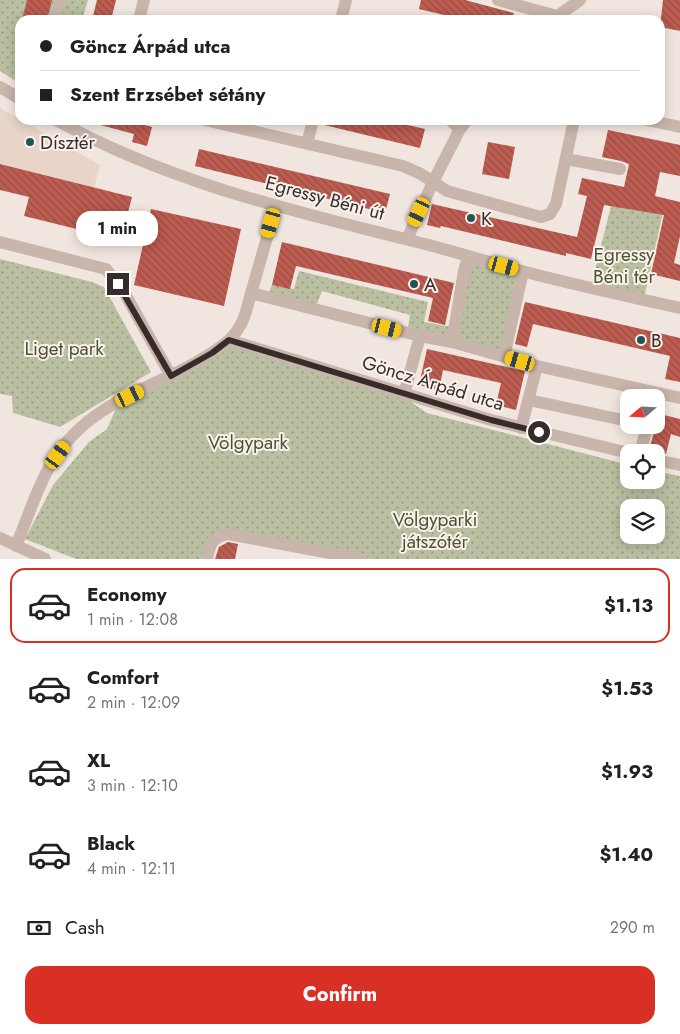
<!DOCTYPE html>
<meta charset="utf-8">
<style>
:root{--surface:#fff;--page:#f6f6f6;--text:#202124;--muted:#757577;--line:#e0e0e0;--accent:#d93025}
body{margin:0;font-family:Jost,sans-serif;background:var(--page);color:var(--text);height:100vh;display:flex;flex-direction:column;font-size:19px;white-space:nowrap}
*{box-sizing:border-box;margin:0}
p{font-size:16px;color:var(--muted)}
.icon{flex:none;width:28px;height:28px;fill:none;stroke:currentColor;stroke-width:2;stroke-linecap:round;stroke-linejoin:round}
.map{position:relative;height:559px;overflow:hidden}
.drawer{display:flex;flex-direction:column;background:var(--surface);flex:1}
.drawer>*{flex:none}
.hud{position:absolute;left:15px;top:15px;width:650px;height:110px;border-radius:15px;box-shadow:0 2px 12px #0003;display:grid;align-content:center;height:110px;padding:0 25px;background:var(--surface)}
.needle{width:32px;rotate:251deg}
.fabs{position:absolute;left:620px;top:389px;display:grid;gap:10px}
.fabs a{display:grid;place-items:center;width:45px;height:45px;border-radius:10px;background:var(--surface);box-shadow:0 2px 12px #0003;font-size:25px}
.end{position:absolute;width:22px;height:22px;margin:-11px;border:6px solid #372c2a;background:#fff;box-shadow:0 0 0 2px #fff}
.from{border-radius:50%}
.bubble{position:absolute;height:35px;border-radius:15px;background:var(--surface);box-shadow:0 2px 12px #0003;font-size:16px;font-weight:700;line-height:35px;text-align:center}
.car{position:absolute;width:15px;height:30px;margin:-15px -8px;border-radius:6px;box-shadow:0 0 4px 1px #0007;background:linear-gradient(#f5c518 24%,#345 0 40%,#f5c518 0 76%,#345 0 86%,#f5c518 0)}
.hud b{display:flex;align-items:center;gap:18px;height:48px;font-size:19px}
.hud b+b{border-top:1px solid var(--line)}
.hud i{width:12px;height:12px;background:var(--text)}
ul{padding:9px 0 0;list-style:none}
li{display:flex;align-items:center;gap:15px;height:75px;margin:0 10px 8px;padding:0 15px;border:2px solid transparent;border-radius:15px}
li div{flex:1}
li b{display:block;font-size:19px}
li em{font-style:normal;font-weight:700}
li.on{border-color:var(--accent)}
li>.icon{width:45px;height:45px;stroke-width:1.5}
.pay{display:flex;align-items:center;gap:12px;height:55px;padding:0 25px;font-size:19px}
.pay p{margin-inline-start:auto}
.cta{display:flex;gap:10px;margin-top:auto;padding:10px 25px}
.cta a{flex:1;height:58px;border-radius:15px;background:var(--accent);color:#fff;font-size:20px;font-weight:700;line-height:58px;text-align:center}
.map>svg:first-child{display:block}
.grass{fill:url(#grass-dots);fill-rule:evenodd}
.plaza{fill:#e8d5c7}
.building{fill:url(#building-back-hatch)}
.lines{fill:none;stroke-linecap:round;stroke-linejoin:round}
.minor{stroke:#c8b5ab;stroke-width:12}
.route{stroke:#372c2a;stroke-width:6}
.poi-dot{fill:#225551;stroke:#f9f1eb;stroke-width:2}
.labels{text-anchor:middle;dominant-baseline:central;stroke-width:4;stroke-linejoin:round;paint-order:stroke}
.poi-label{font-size:19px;fill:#372c2a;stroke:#f9f1eb;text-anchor:start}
.street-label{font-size:19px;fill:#372c2a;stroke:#f9f1eb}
.park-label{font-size:19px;fill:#4b5330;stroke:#f9f1eb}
</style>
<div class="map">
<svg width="680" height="559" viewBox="0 0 680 559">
<defs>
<pattern id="grass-dots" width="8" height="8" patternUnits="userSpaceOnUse" patternTransform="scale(1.25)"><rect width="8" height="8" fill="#b9bfa0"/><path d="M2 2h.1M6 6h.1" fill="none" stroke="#979b83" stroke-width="1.8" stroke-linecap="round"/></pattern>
<pattern id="building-back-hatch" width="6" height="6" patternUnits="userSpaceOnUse" patternTransform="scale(1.25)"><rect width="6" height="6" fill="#bd5c51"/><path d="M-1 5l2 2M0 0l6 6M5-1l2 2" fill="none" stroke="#9a4c43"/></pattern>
</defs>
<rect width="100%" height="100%" fill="#f1e6df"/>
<path class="grass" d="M0 0H88L82 20H20V84L0 71Z
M611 206 663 212 644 298 591 286Z
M468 257 523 271 504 356 452 342Z
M0 259 92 282 104 287 151 372 60 427 13 413 12 396 0 394Z
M299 271 428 302 424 322 452 327 450 338 408 327 410 315 322 291 316 306 268 294 272 285 294 289Z
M229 340 401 395 427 413 629 465V480H656V471L680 476V559H371L227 532 205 559H76L25 539 53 485 89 442 107 429 119 401ZM629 508H656V535H629Z"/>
<path class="plaza" d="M0 108 100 165 94 188 0 164Z"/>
<path class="building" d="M27 0H52L47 20H22Z
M97 0H116L111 20H92Z
M421 0H465L514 13 512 20H465L419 9Z
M663 0H680V31L660 27Z
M94 120H135V122L152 127 147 146 132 142 134 134 93 123Z
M321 120H386L425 129 420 148 320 124Z
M608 130 680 145V176L660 172 655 196 680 202V236L674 263 680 265V281L651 274 664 215 604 205 591 259 566 253V256L441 226 440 228 427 225 432 204 577 237 587 196 578 194 582 178 624 187 629 164 621 161 602 157Z
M488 142 515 147 509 179 482 174Z
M199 149 390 194 385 213 195 166Z
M0 164 132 197 121 240 24 216 29 197 0 190Z
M151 209 241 229 224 306 134 285Z
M282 242 454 283 445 325 428 321 433 298 296 266 290 289 272 285Z
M525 302 680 338V382L665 379 670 356 533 324 527 347 515 344Z
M427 349 525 371 516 410 496 405 501 383 443 370 439 390 419 385Z
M656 413 680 419V437L671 434 666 454 649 450 656 425Z
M228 542 238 544 235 559H215L219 547Z"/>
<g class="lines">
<path class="minor" d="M498 0 557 16
M55 20 60 0
M139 20 144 0
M341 20 346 0
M552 20 580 0
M0 87 20 99
M56 120C166 181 288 210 409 240 447 249 484 261 522 271 574 285 627 296 680 308
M205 120 403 166 421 174 447 191 541 217 550 214 556 204 574 120
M450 120 460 129
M647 120 680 127
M307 144 313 120
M566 159 620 169
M407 239 433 182 460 129 467 120
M0 242 106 269 125 294 171 376
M251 293 420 336 452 342 537 366 680 398
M229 340 491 420 629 453
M452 342 464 271 468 257
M504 357 523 271
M404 394 420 336
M529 400 623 420
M521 428 537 366
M640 452 648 425
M656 460 680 465
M0 538 45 559
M16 546C32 508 43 465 73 435 106 400 156 385 197 362 211 353 229 344 238 329 246 319 248 302 252 290 260 262 268 234 276 206
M207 559C210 544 212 537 228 534L361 559"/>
</g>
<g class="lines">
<path class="route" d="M118 284 171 376 212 353 229 340 491 420 539 432"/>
</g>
<g class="poi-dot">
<circle cx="30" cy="142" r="5"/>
<circle cx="471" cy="218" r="5"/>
<circle cx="414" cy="284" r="5"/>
<circle cx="641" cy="340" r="5"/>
</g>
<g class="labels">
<g class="poi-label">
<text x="40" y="142">Dísztér</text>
<text x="481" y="218">K</text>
<text x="424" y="284">A</text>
<text x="651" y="340">B</text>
</g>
<g class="street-label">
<text transform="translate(325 198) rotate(15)">Egressy Béni út</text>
<text transform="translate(433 383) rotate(17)">Göncz Árpád utca</text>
</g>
<g class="park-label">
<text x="624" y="254">Egressy<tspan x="624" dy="22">Béni tér</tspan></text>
<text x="64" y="348">Liget park</text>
<text x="248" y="442">Völgypark</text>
<text x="435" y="519">Völgyparki<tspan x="435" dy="22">játszótér</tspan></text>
</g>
</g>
</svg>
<div class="fabs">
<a><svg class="needle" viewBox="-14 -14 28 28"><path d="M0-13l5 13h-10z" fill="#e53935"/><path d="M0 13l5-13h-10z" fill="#757577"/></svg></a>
<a><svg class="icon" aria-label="locate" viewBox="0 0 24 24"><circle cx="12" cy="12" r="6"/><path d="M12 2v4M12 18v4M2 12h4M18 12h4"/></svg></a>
<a><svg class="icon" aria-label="layers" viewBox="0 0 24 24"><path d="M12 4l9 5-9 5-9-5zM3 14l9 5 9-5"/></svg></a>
</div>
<i class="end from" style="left:539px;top:432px"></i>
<i class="end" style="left:118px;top:284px"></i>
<div class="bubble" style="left:76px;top:211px;width:82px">1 min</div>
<i class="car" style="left:419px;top:212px;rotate:205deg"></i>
<i class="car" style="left:271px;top:223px;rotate:196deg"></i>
<i class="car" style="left:504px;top:266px;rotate:105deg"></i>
<i class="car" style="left:387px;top:328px;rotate:104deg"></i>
<i class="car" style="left:520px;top:361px;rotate:286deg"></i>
<i class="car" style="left:130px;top:396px;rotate:64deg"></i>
<i class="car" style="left:58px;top:455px;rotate:36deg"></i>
<div class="hud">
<b><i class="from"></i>Göncz Árpád utca</b>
<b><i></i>Szent Erzsébet sétány</b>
</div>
</div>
<section class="drawer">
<ul>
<li class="on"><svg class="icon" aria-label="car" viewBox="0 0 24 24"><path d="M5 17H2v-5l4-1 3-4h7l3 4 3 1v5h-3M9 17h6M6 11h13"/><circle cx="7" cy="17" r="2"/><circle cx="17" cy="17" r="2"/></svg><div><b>Economy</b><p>1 min · 12:08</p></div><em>$1.13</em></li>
<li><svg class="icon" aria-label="car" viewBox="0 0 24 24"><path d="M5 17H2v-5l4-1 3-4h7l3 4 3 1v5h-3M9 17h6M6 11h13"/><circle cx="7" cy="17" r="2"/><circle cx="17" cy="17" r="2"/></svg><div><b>Comfort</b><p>2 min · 12:09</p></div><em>$1.53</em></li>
<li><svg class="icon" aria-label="car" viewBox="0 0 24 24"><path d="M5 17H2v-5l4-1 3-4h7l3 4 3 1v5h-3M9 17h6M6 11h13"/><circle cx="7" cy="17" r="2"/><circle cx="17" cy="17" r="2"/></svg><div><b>XL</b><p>3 min · 12:10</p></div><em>$1.93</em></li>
<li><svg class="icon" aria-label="car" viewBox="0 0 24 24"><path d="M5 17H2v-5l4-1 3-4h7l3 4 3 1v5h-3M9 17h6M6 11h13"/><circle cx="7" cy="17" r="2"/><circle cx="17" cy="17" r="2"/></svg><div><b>Black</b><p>4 min · 12:11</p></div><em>$1.40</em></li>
</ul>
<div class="pay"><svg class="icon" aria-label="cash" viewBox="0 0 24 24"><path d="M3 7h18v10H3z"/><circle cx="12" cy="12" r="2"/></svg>Cash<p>290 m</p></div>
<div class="cta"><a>Confirm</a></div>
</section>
